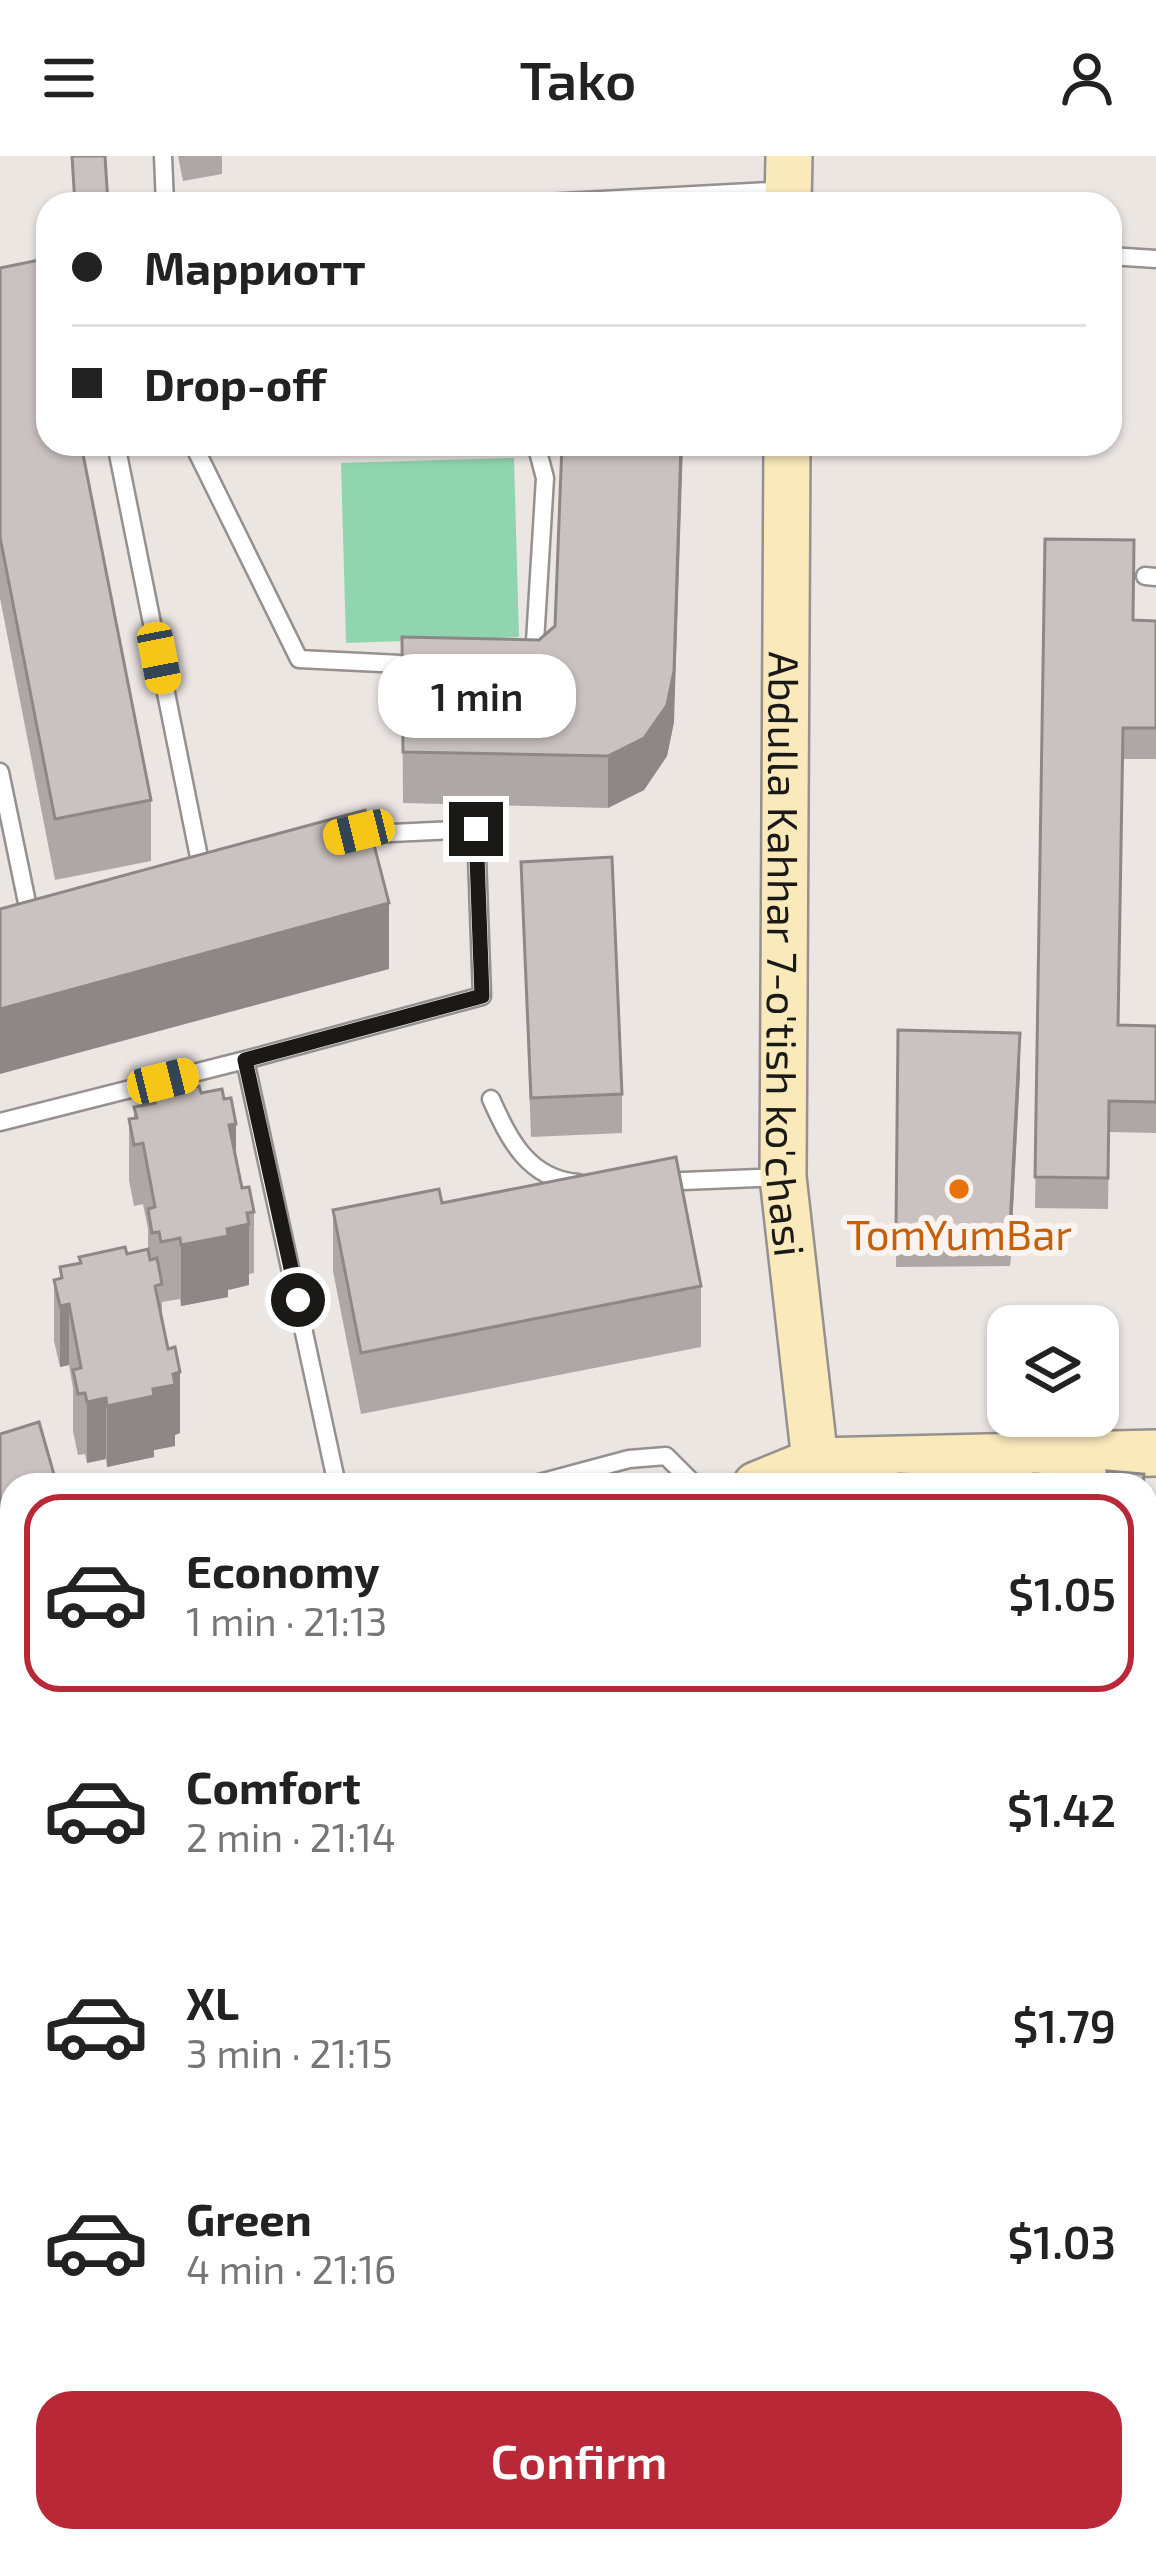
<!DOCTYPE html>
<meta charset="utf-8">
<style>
:root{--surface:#fff;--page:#f6f6f6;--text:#222;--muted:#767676;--line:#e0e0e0;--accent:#b92836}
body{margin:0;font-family:"Exo 2",sans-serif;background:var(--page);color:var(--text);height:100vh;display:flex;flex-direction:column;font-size:45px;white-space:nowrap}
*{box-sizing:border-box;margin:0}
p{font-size:39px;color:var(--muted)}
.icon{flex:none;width:66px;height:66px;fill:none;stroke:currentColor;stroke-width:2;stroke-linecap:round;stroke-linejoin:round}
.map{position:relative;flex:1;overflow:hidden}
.side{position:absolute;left:0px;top:1317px;width:1158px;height:1080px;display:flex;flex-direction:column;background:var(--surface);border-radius:36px 36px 0 0;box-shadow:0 3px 9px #0004}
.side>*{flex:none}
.banner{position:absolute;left:36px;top:36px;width:1086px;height:264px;border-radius:36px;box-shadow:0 3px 9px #0004;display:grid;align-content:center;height:264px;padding:0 36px;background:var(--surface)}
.fabs{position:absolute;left:987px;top:1149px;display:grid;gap:24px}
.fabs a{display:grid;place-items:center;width:132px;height:132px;border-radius:24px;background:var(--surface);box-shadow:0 3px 9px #0004;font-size:60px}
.end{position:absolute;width:54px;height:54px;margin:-27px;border:15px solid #1b1918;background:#fff;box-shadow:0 0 0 6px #fff}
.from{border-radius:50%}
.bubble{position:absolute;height:84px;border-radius:36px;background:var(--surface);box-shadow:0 3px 9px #0004;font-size:39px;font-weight:600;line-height:84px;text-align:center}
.car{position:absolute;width:36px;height:72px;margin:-36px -18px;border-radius:15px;box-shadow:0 0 9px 3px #0007;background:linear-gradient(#f5c518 24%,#345 0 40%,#f5c518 0 76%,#345 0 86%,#f5c518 0)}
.banner b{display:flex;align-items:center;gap:42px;height:114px;font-size:45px}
.banner b+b{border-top:3px solid var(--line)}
.banner i{width:30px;height:30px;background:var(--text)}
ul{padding:21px 0 0;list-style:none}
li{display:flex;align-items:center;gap:36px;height:198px;margin:0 24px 18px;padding:0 12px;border:6px solid transparent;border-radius:36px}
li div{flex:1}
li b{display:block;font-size:45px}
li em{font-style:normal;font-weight:600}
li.current{border-color:var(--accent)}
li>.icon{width:108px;height:108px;stroke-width:1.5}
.primary-button{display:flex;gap:24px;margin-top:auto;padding:24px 36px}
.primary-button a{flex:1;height:138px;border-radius:36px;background:var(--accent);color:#fff;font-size:48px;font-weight:600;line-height:138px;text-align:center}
header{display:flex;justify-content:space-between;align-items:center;height:156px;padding:0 36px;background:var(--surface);font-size:54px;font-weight:600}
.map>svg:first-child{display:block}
.green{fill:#90d5b0}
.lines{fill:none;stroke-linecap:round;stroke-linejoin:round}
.lane-casing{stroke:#96908e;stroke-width:21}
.street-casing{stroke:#96908e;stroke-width:38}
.secondary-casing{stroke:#96908e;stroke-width:50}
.lane{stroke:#fff;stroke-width:16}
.street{stroke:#fff;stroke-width:33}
.secondary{stroke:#f9e9bb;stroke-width:45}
.wall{fill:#ada7a5}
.shaded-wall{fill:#8d8886}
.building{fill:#c9c2c0;stroke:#8d8886;stroke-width:3}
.route{stroke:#1b1918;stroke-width:15}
.food-dot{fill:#e8710a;stroke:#faf3f0;stroke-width:4.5}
.labels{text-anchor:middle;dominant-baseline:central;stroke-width:12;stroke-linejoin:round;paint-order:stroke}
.street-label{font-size:42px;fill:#1b1918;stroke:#faf3f0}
.food-label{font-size:42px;fill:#c56008;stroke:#faf3f0}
</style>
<header><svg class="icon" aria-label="menu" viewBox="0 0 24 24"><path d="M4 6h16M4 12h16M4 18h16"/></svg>Tako<svg class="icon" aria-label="person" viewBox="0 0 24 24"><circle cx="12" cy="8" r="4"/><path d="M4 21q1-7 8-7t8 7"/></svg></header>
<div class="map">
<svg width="1156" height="2397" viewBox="0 0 1156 2397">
<rect width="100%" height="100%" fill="#ece6e3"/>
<path class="green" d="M514 302 519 481 346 487 341 307Z"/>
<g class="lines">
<g class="lane-casing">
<path id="lane" d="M163 0 165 48
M526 48 788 34
M1110 100 1156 103
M116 288 202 716
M193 288 299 503 421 509
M1145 420 1156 421
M529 503 534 502 545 322 536 288
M0 616 31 766
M491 943C509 983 528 1023 578 1027
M0 966 245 904
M658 1026 782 1021
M337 1329 245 904 482 840 476 673 349 679
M532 1329 629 1303 666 1300 695 1329"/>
</g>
<g class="street-casing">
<path id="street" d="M1146 1761H1156
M0 2187H12
M1146 2234H1156
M249 2397V2385
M839 2397 840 2385"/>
</g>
<g class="secondary-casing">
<g id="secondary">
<path d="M788 48 789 0"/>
<path id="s1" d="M787 288 783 1021 815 1305"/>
<path d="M756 1329 815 1305 1156 1297"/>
<path d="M0 1620 12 1615"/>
</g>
</g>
<use href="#lane" class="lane"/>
<use href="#street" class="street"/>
<use href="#secondary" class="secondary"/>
</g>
<path class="wall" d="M178 0H222V18L183 25Z
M0 112 151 644V705L55 724 0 442Z
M1045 383 1134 464 1156 465V603H1123L1119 869 1156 870V977L1109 976 1108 1053 1035 1052Z
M555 470 674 566 667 600 644 634 608 652 403 647 402 481 539 484Z
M521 706 622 938V977L531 981Z
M898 874 1020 916 1010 1110 896 1111Z
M201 937 236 1005 242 1032 254 1056V1117L249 1118V1129L228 1134V1141L181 1150 180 1143 162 1146V1167L180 1277 175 1279V1290L154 1294V1301L107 1311 106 1303 87 1307 85 1298 78 1299 73 1275V1232L69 1209 60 1211 54 1185V1124L60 1123V1111L79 1108V1101L127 1098 148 1093V1073L143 1048 134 1050 129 1024V963L134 962V951L153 947V940Z
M442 1047 701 1130V1191L361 1258 333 1115V1054Z
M1156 1461V1609H1146V1540H1148V1523Z
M12 1631V1675L7 1654V1632Z
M1146 1660 1156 1661V1729H1146Z
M0 1682H4L3 1762H0Z
M0 2075H12V2160H0Z
M1146 2259H1156V2370H1146Z
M707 2385H800V2397H707Z"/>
<path class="shaded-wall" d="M681 288H683L674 566 667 600 644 634 608 652V600Z
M389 747V813L0 918V853Z
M1020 877V916L1010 1110V1071Z
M236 968V1029L229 969Z
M249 1068V1129L228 1134V1141L181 1150V1089L227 1073Z
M69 1148V1209L60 1211V1150Z
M180 1216V1277L175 1279V1290L154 1294V1301L107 1311V1250L153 1233 173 1218Z
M106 1242V1303L87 1307V1246Z
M12 1373V1434L0 1438V1377Z"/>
<path class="building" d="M72 0H105L108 48H75Z
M44 103 48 122V288H81L151 644 55 663 0 381V112Z
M562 288H681L674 515 667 549 644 582 608 600 403 596 402 481 539 484 555 470Z
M1045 383 1134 384 1133 464 1156 465V572H1123L1118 869 1156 870V946L1109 945 1108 1022 1035 1021Z
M365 654 389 747 0 853V753Z
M612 701 622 938 531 942 521 706Z
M898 874 1020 877 1010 1071 896 1072Z
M199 930 201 937 222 933 224 943 231 942 236 968 229 969 242 1032 249 1031 254 1056 247 1057 249 1068 227 1073 228 1080 181 1089 180 1082 161 1086 159 1076 152 1077 148 1053 155 1051 143 987 134 989 129 963 137 962 134 951 155 947 153 940Z
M676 1001 701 1130 361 1197 333 1054 439 1033 442 1047Z
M125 1091 127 1098 148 1093 150 1104 157 1102 162 1128 155 1130 168 1193 175 1191 180 1216 173 1218 175 1229 153 1233 154 1240 107 1250 106 1242 87 1246 85 1237 78 1238 73 1214 81 1212 69 1148 60 1150 54 1124 62 1122 60 1111 81 1107 79 1101Z
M39 1266 57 1329H12V1373L0 1377V1278Z
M1107 1315 1144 1318 1143 1329H1107Z
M899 1318 938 1320V1329H898Z
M1034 1318 1067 1320V1329H1034Z
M1152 1461H1156V1524L1148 1523Z
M1146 1540H1156V1588L1146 1587Z
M12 1631V1653L7 1632Z
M1146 1660 1156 1661V1708L1146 1707Z
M0 1682H4L3 1740H0Z
M1156 1787V1846H1154Z
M0 2075H12V2139H0Z
M1146 2259H1156V2348H1146Z
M0 2359H12V2385H28V2397H0Z
M155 2385H199V2397H155Z
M276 2385H312V2397H275Z
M633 2385H689V2397H633Z
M708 2385H800V2386H708Z
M877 2385H918V2397H877Z
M977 2385H1030L1029 2397H977Z
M723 2392H796V2397H723Z"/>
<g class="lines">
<path class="route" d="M298 1144 245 904 482 840 476 673"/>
</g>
<circle class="food-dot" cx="959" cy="1033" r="12"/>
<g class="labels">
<g class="street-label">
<text stroke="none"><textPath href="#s1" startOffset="510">Abdulla Kahhar 7-o'tish ko'chasi</textPath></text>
</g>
<g class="food-label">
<text x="959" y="1077">TomYumBar</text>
</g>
</g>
</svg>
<div class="fabs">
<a><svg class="icon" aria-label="layers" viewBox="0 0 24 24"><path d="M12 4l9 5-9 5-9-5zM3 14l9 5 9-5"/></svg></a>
</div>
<i class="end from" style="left:298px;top:1144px"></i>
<i class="end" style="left:476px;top:673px"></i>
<div class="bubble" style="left:378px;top:498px;width:198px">1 min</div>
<i class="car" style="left:159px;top:502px;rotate:169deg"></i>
<i class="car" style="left:359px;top:676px;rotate:256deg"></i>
<i class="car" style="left:163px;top:925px;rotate:76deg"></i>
<div class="banner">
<b><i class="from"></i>Марриотт</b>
<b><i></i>Drop-off</b>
</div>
<section class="side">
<ul>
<li class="current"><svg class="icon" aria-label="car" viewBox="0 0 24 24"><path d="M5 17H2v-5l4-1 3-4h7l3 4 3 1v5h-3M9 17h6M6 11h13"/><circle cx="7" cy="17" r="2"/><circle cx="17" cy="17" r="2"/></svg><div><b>Economy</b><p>1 min · 21:13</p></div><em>$1.05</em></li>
<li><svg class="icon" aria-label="car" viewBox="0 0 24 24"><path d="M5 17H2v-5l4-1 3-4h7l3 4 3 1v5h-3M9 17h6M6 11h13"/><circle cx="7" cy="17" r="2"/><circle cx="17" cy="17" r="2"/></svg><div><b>Comfort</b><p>2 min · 21:14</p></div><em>$1.42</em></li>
<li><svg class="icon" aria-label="car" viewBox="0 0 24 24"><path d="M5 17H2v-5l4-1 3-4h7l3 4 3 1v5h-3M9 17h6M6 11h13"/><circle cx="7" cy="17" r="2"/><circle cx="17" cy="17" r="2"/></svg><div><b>XL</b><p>3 min · 21:15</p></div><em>$1.79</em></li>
<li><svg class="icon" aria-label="car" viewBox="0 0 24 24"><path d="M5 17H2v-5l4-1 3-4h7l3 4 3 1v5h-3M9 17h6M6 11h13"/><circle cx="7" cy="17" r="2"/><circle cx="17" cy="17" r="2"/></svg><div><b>Green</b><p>4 min · 21:16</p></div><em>$1.03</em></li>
</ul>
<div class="primary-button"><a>Confirm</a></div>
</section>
</div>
